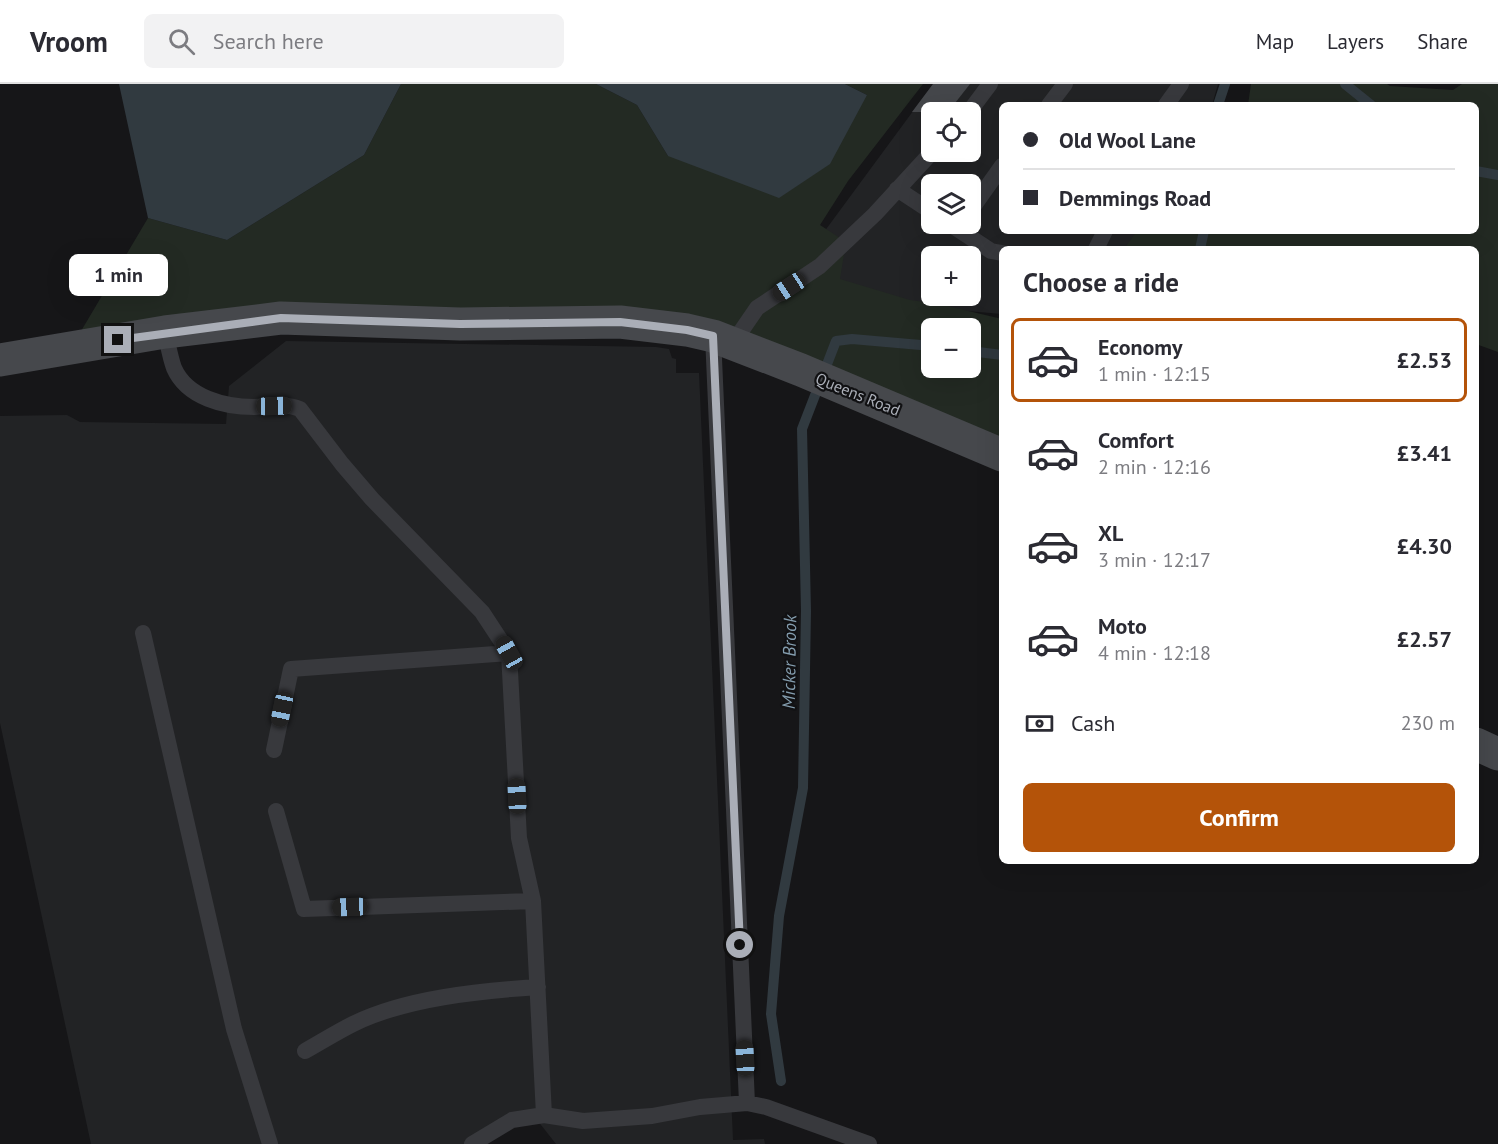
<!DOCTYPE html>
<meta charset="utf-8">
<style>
:root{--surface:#fff;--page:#f2f2f3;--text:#2b2b33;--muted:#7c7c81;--line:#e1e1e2;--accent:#b45309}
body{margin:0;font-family:"PT Sans",sans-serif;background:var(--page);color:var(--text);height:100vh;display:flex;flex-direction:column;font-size:22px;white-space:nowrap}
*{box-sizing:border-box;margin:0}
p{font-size:20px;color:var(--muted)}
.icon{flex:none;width:33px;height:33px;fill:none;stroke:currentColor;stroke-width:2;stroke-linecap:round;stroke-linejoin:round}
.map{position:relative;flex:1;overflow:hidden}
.details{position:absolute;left:999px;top:162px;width:480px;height:618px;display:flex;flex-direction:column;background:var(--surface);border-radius:9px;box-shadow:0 6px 24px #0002}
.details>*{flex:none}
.top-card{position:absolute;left:999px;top:18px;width:480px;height:132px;border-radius:9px;box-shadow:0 6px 24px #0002;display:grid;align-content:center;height:132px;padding:0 24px;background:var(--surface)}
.fabs{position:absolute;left:921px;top:18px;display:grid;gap:12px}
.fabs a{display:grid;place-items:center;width:60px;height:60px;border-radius:9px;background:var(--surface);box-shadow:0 6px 24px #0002;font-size:30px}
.end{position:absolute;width:27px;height:27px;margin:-14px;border:8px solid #aaaeb7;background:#111;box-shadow:0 0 0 3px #111}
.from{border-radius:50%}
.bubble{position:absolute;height:42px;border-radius:9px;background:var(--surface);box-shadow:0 6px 24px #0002;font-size:20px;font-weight:700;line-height:42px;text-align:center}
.car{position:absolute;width:18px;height:36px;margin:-18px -9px;border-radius:8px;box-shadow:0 0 4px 2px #0007;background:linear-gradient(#222 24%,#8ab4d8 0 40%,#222 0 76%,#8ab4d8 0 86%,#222 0)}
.top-card b{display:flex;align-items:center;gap:21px;height:57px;font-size:22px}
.top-card b+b{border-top:2px solid var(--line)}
.top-card i{width:15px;height:15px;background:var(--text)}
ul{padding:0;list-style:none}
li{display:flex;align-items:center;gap:18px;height:84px;margin:0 12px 9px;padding:0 12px;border:3px solid transparent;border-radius:9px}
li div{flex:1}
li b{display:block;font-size:22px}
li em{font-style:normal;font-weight:700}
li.active{border-color:var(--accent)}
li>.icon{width:54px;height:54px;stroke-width:1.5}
h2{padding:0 24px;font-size:27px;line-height:72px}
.pay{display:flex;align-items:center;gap:15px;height:66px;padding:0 24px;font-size:22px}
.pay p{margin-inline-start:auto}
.cta{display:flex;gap:12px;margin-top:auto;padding:12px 24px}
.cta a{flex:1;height:69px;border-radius:9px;background:var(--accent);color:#fff;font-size:24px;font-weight:700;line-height:69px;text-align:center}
header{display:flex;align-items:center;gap:36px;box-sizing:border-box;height:84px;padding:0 30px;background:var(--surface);border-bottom:2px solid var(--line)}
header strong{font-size:28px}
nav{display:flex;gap:33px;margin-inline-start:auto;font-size:21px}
.search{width:420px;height:54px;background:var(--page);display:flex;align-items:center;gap:15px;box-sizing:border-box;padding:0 21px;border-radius:9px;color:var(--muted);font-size:22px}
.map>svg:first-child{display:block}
.built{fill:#222325;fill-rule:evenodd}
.green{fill:#232a23;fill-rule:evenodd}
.water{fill:#313a40}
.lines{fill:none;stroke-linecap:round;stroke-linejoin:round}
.stream{stroke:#313a40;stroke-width:10}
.building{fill:#45474b}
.lane{stroke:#38393d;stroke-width:16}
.secondary{stroke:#46484c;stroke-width:33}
.route{stroke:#aaaeb7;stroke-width:8}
.labels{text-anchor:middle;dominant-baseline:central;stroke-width:4.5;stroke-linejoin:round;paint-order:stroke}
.street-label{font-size:16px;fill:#aaaeb7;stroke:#111113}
.water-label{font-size:18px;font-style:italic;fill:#849dae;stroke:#111113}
</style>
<header>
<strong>Vroom</strong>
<div class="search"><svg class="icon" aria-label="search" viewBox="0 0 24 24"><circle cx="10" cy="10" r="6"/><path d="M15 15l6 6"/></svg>Search here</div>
<nav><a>Map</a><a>Layers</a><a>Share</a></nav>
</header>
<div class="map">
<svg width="1498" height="1060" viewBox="0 0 1498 1060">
<rect width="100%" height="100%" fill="#161618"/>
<path class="built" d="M933 0H1218L1212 21H1002V147H1164L1156 165H1002V230L861 218 807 206 824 148ZM932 28H970V68H932ZM932 100H970V140H932ZM932 172H970V212H932Z
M286 257 656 263 669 265 672 274 676 275V289H699L733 1056 764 1055 765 1060H556L530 1027 476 1060H91L0 639V332L67 331 80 338 226 340 229 302Z"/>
<path class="green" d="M401 0H596L637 21 668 72 867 11 845 0H923L848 97 820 141 846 158 840 195 910 216 939 220 1002 235V371L733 259 281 234 71 264 148 134 227 156 364 71ZM932 244H970V284H932Z
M1251 0H1387L1390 2 1453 6 1462 0H1498V268L1476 260V165H1124L1137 147H1476V21H1248Z"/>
<path class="water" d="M119 0H401L364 71 227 156 148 134Z
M596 0H845L867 11 830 80 779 114 668 72 637 21Z"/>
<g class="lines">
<path class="stream" d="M1345 0 1371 21
M1218 21 1225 0
M1476 87 1498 91
M1200 165 1204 147
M970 267 1002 271
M781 997 771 930 779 832 803 704 806 527 802 345 836 257 852 255 932 262"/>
</g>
<path class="building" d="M933 0H970L948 28H912Z"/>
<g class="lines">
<path class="lane" d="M1049 21 1065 0
M1166 21 1181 0
M969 28 990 0
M897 105 932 128
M970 127 1002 82
M950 140 991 167 1002 169
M1096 165 1105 147
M165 248C168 260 170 273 174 284 187 314 225 323 254 323 269 322 286 319 300 325L342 380 372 415 482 528 509 569 519 754 533 817 544 1031
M713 252 747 1019
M733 259 757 224 820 182 875 130 932 68
M143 549 234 945 270 1060
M274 666 291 585 509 569
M276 727 304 825 533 817
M305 967C321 958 337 948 353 940 406 914 479 907 538 903
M472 1060 512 1036 544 1031 583 1037 652 1032 700 1023 747 1019 766 1023 869 1060"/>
<path class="secondary" d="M0 276 165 248 281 234 460 240 620 238 687 246 713 252 801 286 1002 371
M1476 660 1498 670"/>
</g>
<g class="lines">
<path class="route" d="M118 256 281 234 460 240 620 238 687 246 713 252 740 861"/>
</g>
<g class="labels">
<g class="street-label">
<text transform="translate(858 310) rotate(22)">Queens Road</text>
</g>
<g class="water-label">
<text transform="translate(789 578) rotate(-89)">Micker Brook</text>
</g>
</g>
</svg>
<div class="fabs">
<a><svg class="icon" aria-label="locate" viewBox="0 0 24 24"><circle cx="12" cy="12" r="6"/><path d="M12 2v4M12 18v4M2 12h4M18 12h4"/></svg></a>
<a><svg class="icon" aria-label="layers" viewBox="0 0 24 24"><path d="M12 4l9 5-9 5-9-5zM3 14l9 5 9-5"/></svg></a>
<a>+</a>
<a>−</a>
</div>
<i class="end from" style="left:740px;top:861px"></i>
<i class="end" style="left:118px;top:256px"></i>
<div class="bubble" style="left:69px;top:170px;width:99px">1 min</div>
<i class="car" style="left:789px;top:203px;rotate:237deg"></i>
<i class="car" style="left:274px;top:322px;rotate:89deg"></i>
<i class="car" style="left:509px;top:569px;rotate:331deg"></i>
<i class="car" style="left:282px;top:625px;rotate:192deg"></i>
<i class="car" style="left:517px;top:712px;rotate:357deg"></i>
<i class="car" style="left:350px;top:823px;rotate:268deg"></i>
<i class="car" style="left:745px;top:974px;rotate:357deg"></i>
<div class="top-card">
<b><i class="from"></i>Old Wool Lane</b>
<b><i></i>Demmings Road</b>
</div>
<section class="details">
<h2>Choose a ride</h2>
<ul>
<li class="active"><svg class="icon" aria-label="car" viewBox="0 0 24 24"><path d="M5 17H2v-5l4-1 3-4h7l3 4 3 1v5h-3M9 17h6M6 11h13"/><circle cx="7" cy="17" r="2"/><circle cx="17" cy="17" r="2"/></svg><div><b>Economy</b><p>1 min · 12:15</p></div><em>£2.53</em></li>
<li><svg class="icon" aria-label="car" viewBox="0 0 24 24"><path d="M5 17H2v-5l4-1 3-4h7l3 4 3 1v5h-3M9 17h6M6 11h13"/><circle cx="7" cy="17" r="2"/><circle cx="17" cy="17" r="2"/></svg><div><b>Comfort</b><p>2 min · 12:16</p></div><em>£3.41</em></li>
<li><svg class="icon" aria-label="car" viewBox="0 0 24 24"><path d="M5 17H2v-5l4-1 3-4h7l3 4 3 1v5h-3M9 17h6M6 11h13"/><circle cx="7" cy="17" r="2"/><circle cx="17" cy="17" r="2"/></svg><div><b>XL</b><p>3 min · 12:17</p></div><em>£4.30</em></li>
<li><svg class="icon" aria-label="car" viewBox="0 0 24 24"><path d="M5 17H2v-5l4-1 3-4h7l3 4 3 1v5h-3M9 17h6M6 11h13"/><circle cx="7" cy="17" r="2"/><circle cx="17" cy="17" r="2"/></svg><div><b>Moto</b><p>4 min · 12:18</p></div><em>£2.57</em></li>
</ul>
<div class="pay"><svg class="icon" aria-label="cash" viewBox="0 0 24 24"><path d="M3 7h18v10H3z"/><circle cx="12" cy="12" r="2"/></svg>Cash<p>230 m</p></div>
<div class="cta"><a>Confirm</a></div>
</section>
</div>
